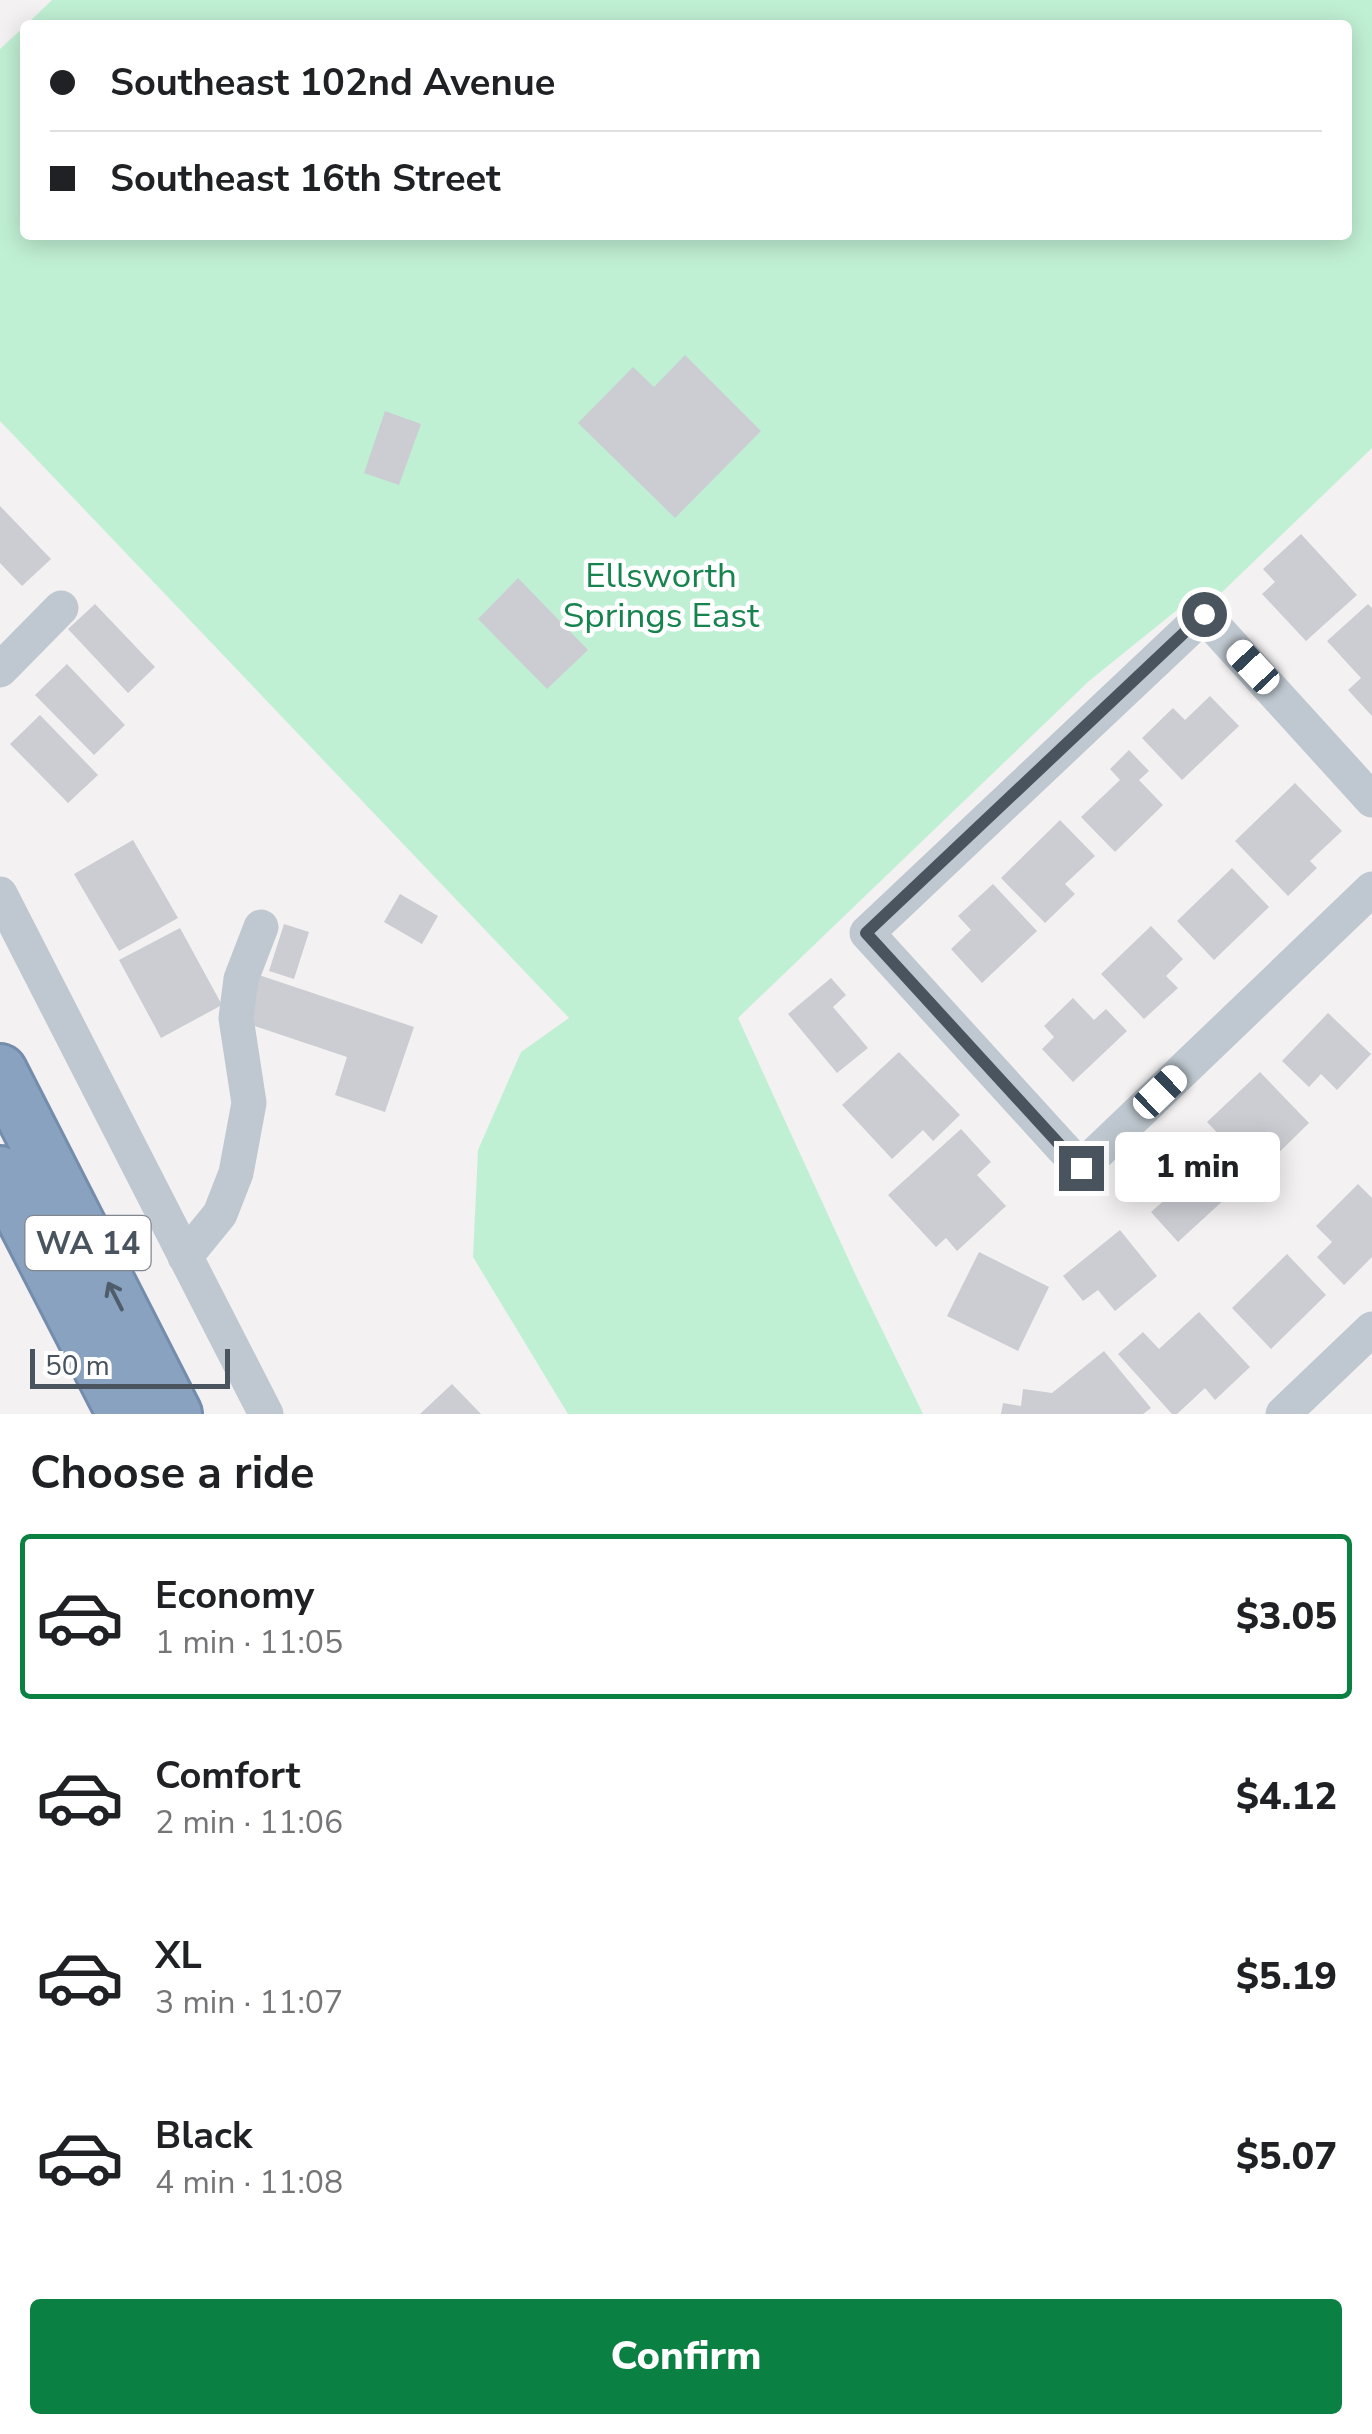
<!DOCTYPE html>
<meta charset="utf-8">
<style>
:root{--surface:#fff;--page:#f2f2f2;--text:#202124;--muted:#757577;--line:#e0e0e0;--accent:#0b8043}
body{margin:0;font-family:"Nunito Sans",sans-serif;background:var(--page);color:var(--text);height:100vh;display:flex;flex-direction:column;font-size:38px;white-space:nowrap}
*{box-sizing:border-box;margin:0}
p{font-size:32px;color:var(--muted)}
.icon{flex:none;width:55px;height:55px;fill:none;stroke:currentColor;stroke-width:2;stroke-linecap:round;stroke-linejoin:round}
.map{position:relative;height:1414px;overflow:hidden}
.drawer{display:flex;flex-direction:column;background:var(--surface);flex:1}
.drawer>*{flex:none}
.banner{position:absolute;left:20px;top:20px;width:1332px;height:220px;border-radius:10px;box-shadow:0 5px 25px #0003;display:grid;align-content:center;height:220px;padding:0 30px;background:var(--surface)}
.scale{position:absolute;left:30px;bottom:25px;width:200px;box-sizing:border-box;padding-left:10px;border:5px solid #49545f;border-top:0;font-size:28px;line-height:35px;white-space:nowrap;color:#49545f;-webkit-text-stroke:8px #fff;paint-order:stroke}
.end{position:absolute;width:45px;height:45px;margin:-22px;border:12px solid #49545f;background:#fff;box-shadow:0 0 0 5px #fff}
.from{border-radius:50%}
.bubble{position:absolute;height:70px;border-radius:10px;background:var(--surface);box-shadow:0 5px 25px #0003;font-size:32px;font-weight:800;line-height:70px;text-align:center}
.car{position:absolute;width:30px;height:60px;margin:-30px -15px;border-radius:12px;box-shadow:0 0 8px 2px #0007;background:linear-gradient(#fff 24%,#345 0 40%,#fff 0 76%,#345 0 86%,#fff 0)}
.banner b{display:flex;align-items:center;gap:35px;height:95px;font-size:38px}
.banner b+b{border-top:2px solid var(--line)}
.banner i{width:25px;height:25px;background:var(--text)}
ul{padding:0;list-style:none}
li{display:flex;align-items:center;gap:30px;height:165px;margin:0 20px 15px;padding:0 10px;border:5px solid transparent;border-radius:10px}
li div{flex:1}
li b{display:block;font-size:38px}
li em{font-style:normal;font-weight:800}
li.on{border-color:var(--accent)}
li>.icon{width:90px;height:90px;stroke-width:1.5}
h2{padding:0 30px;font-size:45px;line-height:120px}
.cta{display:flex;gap:20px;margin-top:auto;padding:20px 30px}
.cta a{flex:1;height:115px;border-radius:10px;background:var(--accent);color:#fff;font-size:40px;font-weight:800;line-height:115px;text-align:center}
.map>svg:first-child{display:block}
.green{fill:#c0f0d4}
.building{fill:#cbcdd3}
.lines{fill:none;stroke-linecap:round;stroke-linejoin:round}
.highway-casing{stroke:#748dac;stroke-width:58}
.minor{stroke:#bfc8d0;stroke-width:35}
.highway{stroke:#89a2c0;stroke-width:52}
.oneway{stroke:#4f5c69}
.route{stroke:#49545f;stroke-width:12}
.labels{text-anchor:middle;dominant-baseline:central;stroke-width:9;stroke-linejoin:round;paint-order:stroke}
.shield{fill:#fff;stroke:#80878f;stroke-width:2.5}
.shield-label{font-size:32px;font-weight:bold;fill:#49545f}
.park-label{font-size:35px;fill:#17834f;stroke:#fff}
</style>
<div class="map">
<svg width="1372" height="1414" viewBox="0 0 1372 1414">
<rect width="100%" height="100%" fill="#f3f1f1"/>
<path class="green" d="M52 0H1372V448L1219 595 1187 602 1089 681 738 1018 857 1278 923 1414H568L473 1257 478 1150 521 1052 569 1018 0 421V49L25 26V235H1348V25H26Z"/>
<path class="building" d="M685 355 761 431 675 518 578 423 633 367 654 387Z
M385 411 421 424 399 485 364 473Z
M0 506 51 559 22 586 0 563Z
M1301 534 1357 595 1306 641 1262 594 1275 582 1263 569Z
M518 578 588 650 547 689 478 619Z
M95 604 155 667 128 693 68 629Z
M1368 604 1372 608V716L1348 690 1361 678 1327 641Z
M67 664 125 725 94 755 35 695Z
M1210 696 1239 726 1182 780 1142 738 1173 708 1185 720Z
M40 715 98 775 68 803 10 744Z
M1129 750 1149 771 1139 780 1163 805 1115 852 1081 817 1120 780 1110 769Z
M1295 783 1342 831 1310 861 1317 868 1288 896 1235 841Z
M1060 820 1095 856 1065 884 1075 894 1045 923 1001 878Z
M133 840 178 918 119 951 74 874Z
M1232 868 1269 907 1214 960 1177 921Z
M993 884 1037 931 982 983 951 949 971 930 958 916Z
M400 894 438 916 422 944 384 922Z
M284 924 309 932 294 979 269 971Z
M1151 926 1183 959 1166 976 1178 988 1144 1019 1101 974Z
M180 928 222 1005 161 1038 119 960Z
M259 975 414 1027 385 1112 335 1095 347 1057 243 1022Z
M831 978 846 995 833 1007 868 1048 837 1073 788 1014Z
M1073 998 1094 1020 1106 1009 1127 1031 1073 1082 1042 1049 1054 1037 1044 1026Z
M1328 1013 1371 1054 1337 1090 1321 1074 1309 1087 1282 1061Z
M899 1052 960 1115 933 1141 923 1130 892 1159 842 1105Z
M1260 1072 1309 1123 1257 1174 1207 1122Z
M961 1129 991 1162 977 1175 1006 1206 957 1251 946 1238 936 1247 888 1195Z
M1192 1159 1227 1197 1178 1242 1151 1212 1168 1197 1160 1188Z
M1358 1184 1372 1198V1257L1344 1285 1317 1257 1332 1242 1316 1226Z
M1120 1230 1157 1276 1115 1311 1098 1290 1083 1301 1063 1276Z
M979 1252 1049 1287 1018 1351 947 1316Z
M1287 1254 1326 1295 1271 1349 1232 1308Z
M1199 1312 1250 1367 1215 1400 1205 1388 1177 1414H1172L1118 1354 1143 1332 1159 1349Z
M1104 1351 1151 1408 1143 1414H1001L1003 1403 1021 1406 1023 1389 1052 1393Z
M452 1384 481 1414H420Z"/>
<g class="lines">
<g class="highway-casing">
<path id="highway" d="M0 1071 175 1414
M0 1173 124 1414"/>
</g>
<path class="minor" d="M0 670 61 608
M1372 800 1204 615 867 933 1081 1168 1372 889
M0 894 266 1414
M185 1257 220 1214 236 1173 249 1103 236 1018 241 979 261 927
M1283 1414 1372 1329"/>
<use href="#highway" class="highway"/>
</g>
<defs><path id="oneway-shaft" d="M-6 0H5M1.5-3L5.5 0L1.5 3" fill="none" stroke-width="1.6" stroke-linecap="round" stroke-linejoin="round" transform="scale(2.5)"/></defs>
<use class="oneway" href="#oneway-shaft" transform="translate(115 1296) rotate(-117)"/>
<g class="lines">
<path class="route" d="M1081 1168 866 933 1204 614"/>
</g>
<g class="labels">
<rect class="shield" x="25.5" y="1216" width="125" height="54" rx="8"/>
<g class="shield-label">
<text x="88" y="1243">WA 14</text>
</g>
<g class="park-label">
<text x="661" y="575">Ellsworth<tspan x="661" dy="40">Springs East</tspan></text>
</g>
</g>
</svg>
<div class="scale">50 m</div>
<i class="end from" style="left:1204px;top:614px"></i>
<i class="end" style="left:1081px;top:1168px"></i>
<div class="bubble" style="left:1115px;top:1132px;width:165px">1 min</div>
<i class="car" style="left:1253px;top:667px;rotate:317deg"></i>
<i class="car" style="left:1160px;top:1092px;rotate:46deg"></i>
<div class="banner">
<b><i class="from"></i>Southeast 102nd Avenue</b>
<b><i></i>Southeast 16th Street</b>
</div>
</div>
<section class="drawer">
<h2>Choose a ride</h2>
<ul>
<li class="on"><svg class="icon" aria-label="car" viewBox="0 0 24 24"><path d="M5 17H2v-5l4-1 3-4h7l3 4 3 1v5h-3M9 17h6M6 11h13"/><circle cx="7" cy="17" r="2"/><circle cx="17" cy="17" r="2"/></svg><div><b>Economy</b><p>1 min · 11:05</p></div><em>$3.05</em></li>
<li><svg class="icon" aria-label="car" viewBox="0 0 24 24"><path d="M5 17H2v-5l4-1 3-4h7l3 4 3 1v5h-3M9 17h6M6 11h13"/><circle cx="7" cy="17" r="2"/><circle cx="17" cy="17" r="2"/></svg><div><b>Comfort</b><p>2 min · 11:06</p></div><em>$4.12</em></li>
<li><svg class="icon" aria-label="car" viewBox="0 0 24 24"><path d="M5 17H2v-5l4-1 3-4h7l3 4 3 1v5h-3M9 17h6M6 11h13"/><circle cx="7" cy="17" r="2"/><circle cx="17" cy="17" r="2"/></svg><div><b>XL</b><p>3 min · 11:07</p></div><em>$5.19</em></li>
<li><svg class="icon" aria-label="car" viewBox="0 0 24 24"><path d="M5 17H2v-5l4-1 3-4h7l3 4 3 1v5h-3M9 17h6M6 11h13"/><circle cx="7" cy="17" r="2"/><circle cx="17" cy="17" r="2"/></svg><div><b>Black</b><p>4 min · 11:08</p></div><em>$5.07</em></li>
</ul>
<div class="cta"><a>Confirm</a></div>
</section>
